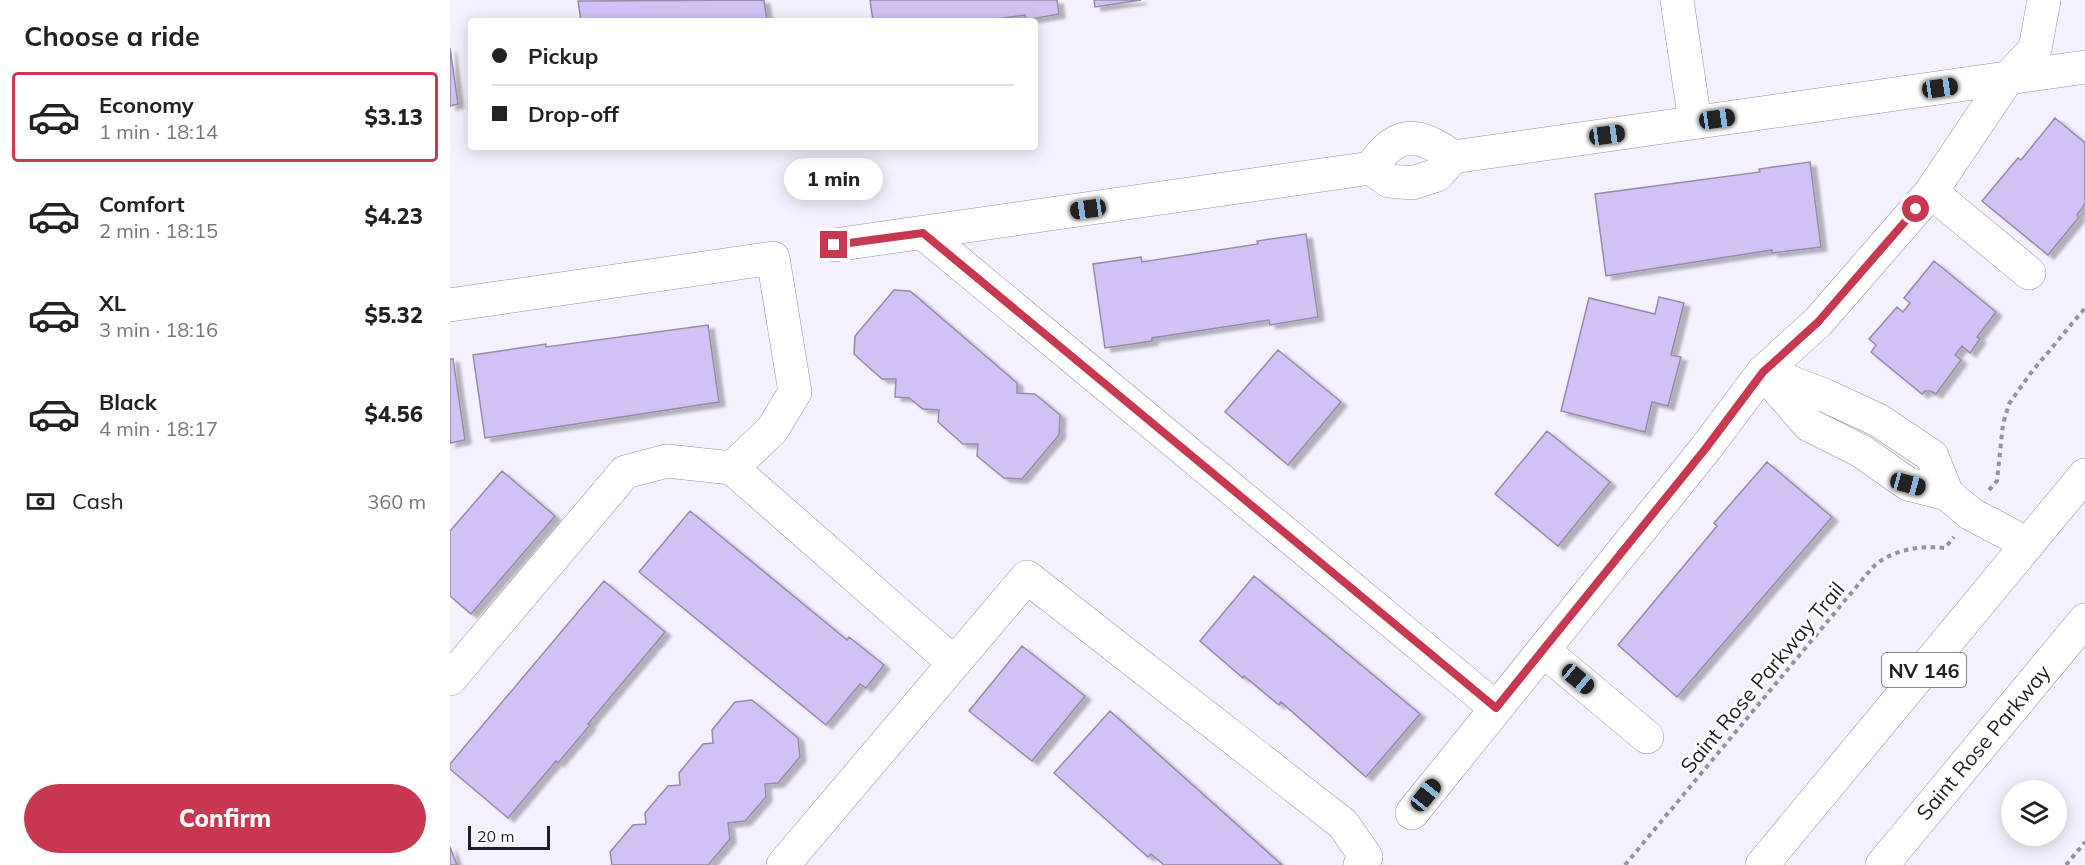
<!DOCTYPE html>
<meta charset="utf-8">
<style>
:root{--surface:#fff;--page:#f2f2f2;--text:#222;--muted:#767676;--line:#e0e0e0;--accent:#c83851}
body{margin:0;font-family:Mulish,sans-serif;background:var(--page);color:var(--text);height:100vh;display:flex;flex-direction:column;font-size:22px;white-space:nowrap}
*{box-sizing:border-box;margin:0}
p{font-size:20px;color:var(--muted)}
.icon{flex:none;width:33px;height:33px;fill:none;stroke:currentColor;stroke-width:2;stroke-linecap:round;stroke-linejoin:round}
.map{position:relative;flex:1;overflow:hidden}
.drawer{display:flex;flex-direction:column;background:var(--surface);width:450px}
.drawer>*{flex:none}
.top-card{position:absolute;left:18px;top:18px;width:570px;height:132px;border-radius:6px;box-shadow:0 3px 15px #0003;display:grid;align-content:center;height:132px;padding:0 24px;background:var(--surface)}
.controls{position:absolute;left:1551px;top:780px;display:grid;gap:12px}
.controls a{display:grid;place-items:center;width:66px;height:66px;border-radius:50%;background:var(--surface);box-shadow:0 3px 15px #0003;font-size:30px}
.scale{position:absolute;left:18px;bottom:15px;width:82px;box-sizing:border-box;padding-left:6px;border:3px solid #221e29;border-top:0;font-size:16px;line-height:21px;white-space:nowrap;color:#221e29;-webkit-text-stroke:4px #fff;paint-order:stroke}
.end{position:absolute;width:27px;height:27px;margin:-14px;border:8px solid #c83851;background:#fff;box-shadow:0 0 0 3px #fff}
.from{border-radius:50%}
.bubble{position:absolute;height:42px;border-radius:21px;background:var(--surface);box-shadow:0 3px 15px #0003;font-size:20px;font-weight:800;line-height:42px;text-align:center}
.car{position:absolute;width:18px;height:36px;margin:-18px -9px;border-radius:8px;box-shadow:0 0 4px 2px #0007;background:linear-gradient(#222 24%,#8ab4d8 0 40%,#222 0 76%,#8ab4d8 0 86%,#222 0)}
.top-card b{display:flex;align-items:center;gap:21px;height:57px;font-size:22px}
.top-card b+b{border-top:2px solid var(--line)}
.top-card i{width:15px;height:15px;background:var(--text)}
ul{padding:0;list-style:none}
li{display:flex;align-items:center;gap:18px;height:90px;margin:0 12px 9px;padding:0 12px;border:3px solid transparent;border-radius:6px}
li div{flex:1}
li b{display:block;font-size:22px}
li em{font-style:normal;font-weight:800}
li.current{border-color:var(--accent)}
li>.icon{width:54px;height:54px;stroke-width:1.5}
h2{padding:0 24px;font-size:27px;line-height:72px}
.pay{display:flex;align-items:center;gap:15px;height:66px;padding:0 24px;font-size:22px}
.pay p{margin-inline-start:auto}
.button{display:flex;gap:12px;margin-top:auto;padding:12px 24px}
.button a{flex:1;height:69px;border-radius:36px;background:var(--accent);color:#fff;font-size:24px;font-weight:800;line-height:69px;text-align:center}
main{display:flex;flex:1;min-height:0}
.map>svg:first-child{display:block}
.building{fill:#d2c1f5;stroke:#958ba9;stroke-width:1.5;filter:url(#shadow)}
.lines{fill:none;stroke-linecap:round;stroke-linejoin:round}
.minor-casing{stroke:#998fad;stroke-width:34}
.highway-casing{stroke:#998fad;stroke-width:34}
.path{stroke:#95919d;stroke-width:4;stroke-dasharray:4.5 4.5;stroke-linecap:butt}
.minor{stroke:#fff;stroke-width:33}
.highway{stroke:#fff;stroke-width:33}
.route{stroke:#c83851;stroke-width:8}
.labels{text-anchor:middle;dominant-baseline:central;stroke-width:5;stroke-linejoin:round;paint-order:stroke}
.shield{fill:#fff;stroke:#646269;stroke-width:1.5}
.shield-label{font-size:20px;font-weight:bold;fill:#221e29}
.street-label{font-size:21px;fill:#221e29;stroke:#fff}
</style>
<main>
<section class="drawer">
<h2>Choose a ride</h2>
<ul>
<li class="current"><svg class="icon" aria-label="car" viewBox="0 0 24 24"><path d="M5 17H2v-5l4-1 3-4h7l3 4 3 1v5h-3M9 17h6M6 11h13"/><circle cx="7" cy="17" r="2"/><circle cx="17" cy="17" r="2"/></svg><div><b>Economy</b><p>1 min · 18:14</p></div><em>$3.13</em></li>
<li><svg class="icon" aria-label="car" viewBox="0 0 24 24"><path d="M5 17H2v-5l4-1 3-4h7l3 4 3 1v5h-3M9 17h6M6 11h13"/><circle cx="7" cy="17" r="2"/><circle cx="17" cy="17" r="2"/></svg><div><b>Comfort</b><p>2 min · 18:15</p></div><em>$4.23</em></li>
<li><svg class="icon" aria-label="car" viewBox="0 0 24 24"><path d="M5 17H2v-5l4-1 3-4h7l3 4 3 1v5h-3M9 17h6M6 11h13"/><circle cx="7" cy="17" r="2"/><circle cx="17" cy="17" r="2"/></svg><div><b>XL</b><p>3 min · 18:16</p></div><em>$5.32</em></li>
<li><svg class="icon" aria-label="car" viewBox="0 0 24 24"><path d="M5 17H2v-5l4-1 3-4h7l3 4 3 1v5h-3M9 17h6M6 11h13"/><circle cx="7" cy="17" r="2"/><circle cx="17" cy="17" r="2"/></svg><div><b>Black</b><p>4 min · 18:17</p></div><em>$4.56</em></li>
</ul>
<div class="pay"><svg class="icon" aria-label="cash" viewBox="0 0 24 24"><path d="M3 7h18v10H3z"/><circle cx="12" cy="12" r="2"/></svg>Cash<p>360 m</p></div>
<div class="button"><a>Confirm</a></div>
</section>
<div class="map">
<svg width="1635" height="865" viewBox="0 0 1635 865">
<defs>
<filter id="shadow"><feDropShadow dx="6" dy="4" stdDeviation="1.5" flood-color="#0004"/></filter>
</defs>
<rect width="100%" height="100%" fill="#f4f0fd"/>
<path class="building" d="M314 0 317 21H131L128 1Z
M420 0H607L609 14 576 20 575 15 548 19V21H423Z
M644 0H691L645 7Z
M0 48 8 104 0 106Z
M1605 118 1635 143V204L1627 215 1629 217 1598 255 1532 201 1568 158 1571 160Z
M1360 162 1371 247 1322 253V250L1156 276 1145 194 1310 172 1309 169Z
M856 234 868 317 820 325 819 320 702 338V341L655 348 643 264 691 257 692 262 808 244 807 241Z
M1484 261 1546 312 1527 337 1530 339 1520 353 1512 346 1505 355 1511 360 1486 394 1481 391H1475L1472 394 1421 352 1426 345 1419 339 1447 307 1453 312 1460 303 1454 298Z
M444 290 460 291 567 383V393L585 394 610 415 609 435 572 479 554 478 527 456 528 444H513L488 422 489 410 473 409 459 398 445 397 446 379H432L404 354 405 336Z
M1209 297 1234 303 1221 355 1231 357 1218 406 1202 402 1195 432 1111 411 1139 298 1205 314Z
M258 325 269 402 35 438 23 355 96 344V347Z
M828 350 891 402 838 465 775 412Z
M0 359H3L15 440 0 443Z
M1097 431 1160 482 1108 546 1045 494Z
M1317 462 1382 517 1227 697 1168 645 1267 526 1264 523Z
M52 471 105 516 21 614 0 596V531Z
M240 511 397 640 399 637 434 665 416 688 410 684 376 725 189 572Z
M804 576 970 714 916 777 831 702 829 705 794 676 793 678 750 641Z
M154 581 215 632 138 724 140 725 108 763 106 761 58 818 0 769V764Z
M572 646 635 696 582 761 519 711Z
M302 700 348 738 350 757 328 783 315 784 316 797 295 821 278 823 280 839 258 865H162L160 852 183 825 196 824 195 813 218 786 230 785 229 773 253 744 263 743 262 730 285 702Z
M660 711 832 865H714L701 854 698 857 604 773Z
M0 847 7 865H0Z"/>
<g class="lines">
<g class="minor-casing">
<path id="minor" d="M1227 0 1245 122
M921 168C946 130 967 131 1003 157
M1481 192 1579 273
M473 233 1046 708
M384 245 921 168 939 181 962 183 987 175 1003 157 1635 67
M0 305 323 258 345 392 322 430 282 468 217 461 175 472 0 679
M1313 372 1359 425 1411 451 1458 484 1497 494 1521 514 1578 544
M1317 373 1374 395 1428 420 1482 456 1497 494
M282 468 503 662
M1093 650 1197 737
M962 813 1256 448 1313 372 1368 322 1481 192 1557 79 1585 49 1594 0
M333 865 577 577 893 824 916 857 910 865"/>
</g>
<g class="highway-casing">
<path id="highway" d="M1312 865 1635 475
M1432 865 1635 620"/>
</g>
<path class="path" d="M1539 490 1547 481 1553 424 1559 404 1580 374 1635 308
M1175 865 1422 568C1440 550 1470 545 1495 548L1504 537
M1616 865 1635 842"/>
<use href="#minor" class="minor"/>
<use href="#highway" class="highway"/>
</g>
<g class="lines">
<path class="route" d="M384 245 473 233 1046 708 1256 448 1313 372 1368 322 1466 209"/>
</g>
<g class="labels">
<rect class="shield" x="1432" y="653" width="84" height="34" rx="4.5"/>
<g class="shield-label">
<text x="1474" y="670">NV 146</text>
</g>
<g class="street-label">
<text transform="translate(1312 677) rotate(-50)">Saint Rose Parkway Trail</text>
<text transform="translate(1533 742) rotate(-50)">Saint Rose Parkway</text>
</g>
</g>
</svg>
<div class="controls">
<a><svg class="icon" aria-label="layers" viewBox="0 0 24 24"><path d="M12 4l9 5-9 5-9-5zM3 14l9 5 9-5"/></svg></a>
</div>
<div class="scale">20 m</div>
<i class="end from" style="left:1466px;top:209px"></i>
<i class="end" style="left:384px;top:245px"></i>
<div class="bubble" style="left:334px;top:158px;width:99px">1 min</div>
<i class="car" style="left:1490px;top:88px;rotate:82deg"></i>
<i class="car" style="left:1267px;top:119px;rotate:82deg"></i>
<i class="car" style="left:1157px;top:135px;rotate:82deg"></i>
<i class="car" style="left:638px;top:209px;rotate:262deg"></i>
<i class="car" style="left:1458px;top:484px;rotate:105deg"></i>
<i class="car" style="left:1128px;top:679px;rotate:130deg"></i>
<i class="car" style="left:976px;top:795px;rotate:39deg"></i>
<div class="top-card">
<b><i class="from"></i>Pickup</b>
<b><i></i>Drop-off</b>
</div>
</div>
</main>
